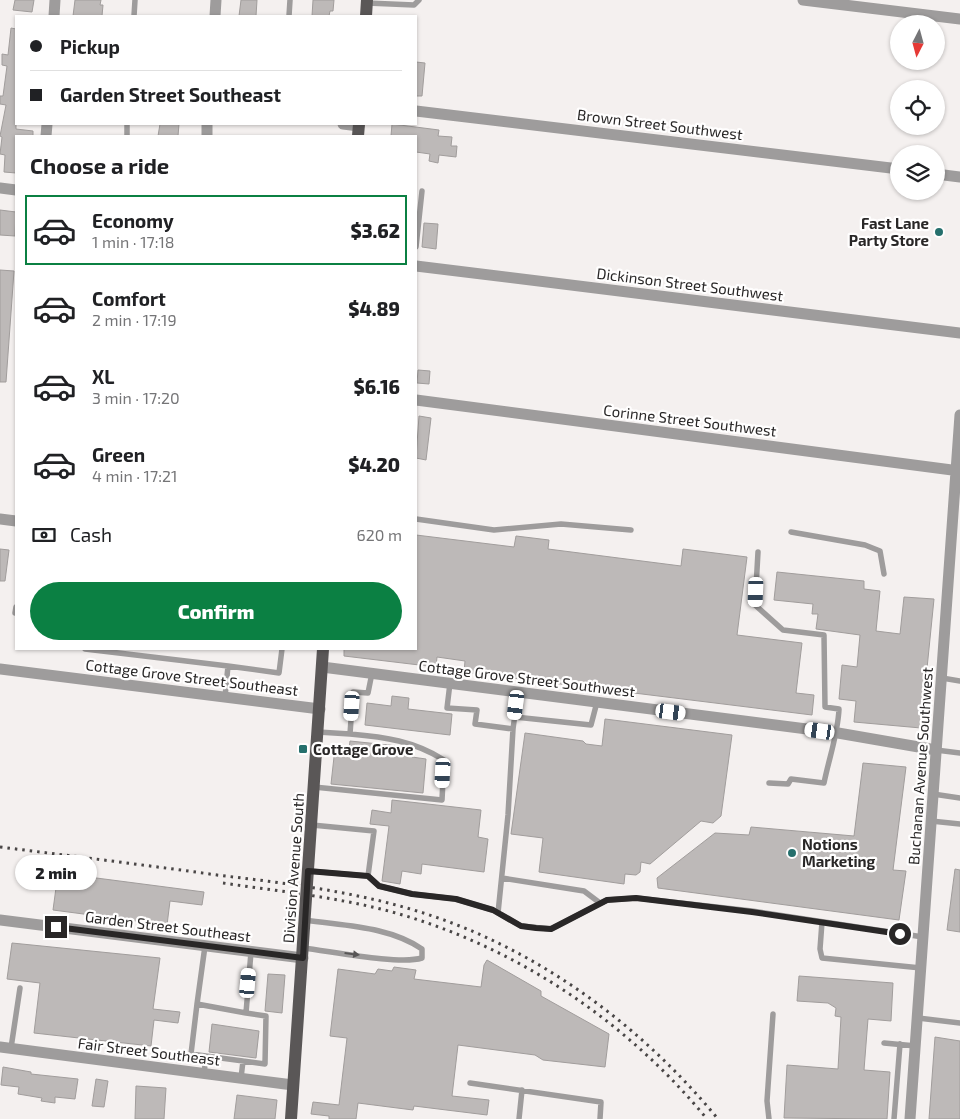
<!DOCTYPE html>
<meta charset="utf-8">
<style>
:root{--surface:#fff;--page:#f2f2f2;--text:#202124;--muted:#757577;--line:#e0e0e0;--accent:#0b8043}
body{margin:0;font-family:"Exo 2",sans-serif;background:var(--page);color:var(--text);height:100vh;display:flex;flex-direction:column;font-size:19px;white-space:nowrap}
*{box-sizing:border-box;margin:0}
p{font-size:16px;color:var(--muted)}
.icon{flex:none;width:28px;height:28px;fill:none;stroke:currentColor;stroke-width:2;stroke-linecap:round;stroke-linejoin:round}
.map{position:relative;flex:1;overflow:hidden}
.details{position:absolute;left:15px;top:135px;width:402px;height:515px;display:flex;flex-direction:column;background:var(--surface);border-radius:0px;box-shadow:0 1px 4px #0004}
.details>*{flex:none}
.guide{position:absolute;left:15px;top:15px;width:402px;height:110px;border-radius:0px;box-shadow:0 1px 4px #0004;display:grid;align-content:center;height:110px;padding:0 15px;background:var(--surface)}
.needle{width:32px;rotate:186deg}
.controls{position:absolute;left:890px;top:15px;display:grid;gap:10px}
.controls a{display:grid;place-items:center;width:55px;height:55px;border-radius:50%;background:var(--surface);box-shadow:0 1px 4px #0004;font-size:25px}
.end{position:absolute;width:22px;height:22px;margin:-11px;border:6px solid #292727;background:#fff;box-shadow:0 0 0 2px #fff}
.from{border-radius:50%}
.bubble{position:absolute;height:35px;border-radius:18px;background:var(--surface);box-shadow:0 1px 4px #0004;font-size:16px;font-weight:800;line-height:35px;text-align:center}
.car{position:absolute;width:15px;height:30px;margin:-15px -8px;border-radius:6px;box-shadow:0 0 4px 1px #0007;background:linear-gradient(#fff 24%,#345 0 40%,#fff 0 76%,#345 0 86%,#fff 0)}
.guide b{display:flex;align-items:center;gap:18px;height:48px;font-size:19px}
.guide b+b{border-top:1px solid var(--line)}
.guide i{width:12px;height:12px;background:var(--text)}
ul{padding:0;list-style:none}
li{display:flex;align-items:center;gap:15px;height:70px;margin:0 10px 8px;padding:0 5px;border:2px solid transparent;border-radius:0px}
li div{flex:1}
li b{display:block;font-size:19px}
li em{font-style:normal;font-weight:800}
li.selected{border-color:var(--accent)}
li>.icon{width:45px;height:45px;stroke-width:1.5}
h2{padding:0 15px;font-size:22px;line-height:60px}
.pay{display:flex;align-items:center;gap:12px;height:55px;padding:0 15px;font-size:19px}
.pay p{margin-inline-start:auto}
.primary-button{display:flex;gap:10px;margin-top:auto;padding:10px 15px}
.primary-button a{flex:1;height:58px;border-radius:30px;background:var(--accent);color:#fff;font-size:20px;font-weight:800;line-height:58px;text-align:center}
.map>svg:first-child{display:block}
.building{fill:#bdb9b8;stroke:#a19d9c}
.lines{fill:none;stroke-linecap:round;stroke-linejoin:round}
.lane{stroke:#9e9c9c;stroke-width:5.5}
.street{stroke:#9e9c9c;stroke-width:11}
.primary{stroke:#5a5757;stroke-width:12}
.rail{stroke:#494646;stroke-width:3;stroke-dasharray:2.5 5;stroke-linecap:butt}
.oneway{fill:#585656}
.route{stroke:#292727;stroke-width:6}
.poi-dot{fill:#256f6c;stroke:#fffefe;stroke-width:2}
.labels{text-anchor:middle;dominant-baseline:central;stroke-width:4.5;stroke-linejoin:round;paint-order:stroke}
.street-label{font-size:15px;fill:#292727;stroke:#fffefe}
.poi-label{font-size:15px;font-weight:bold;fill:#292727;stroke:#fffefe;text-anchor:start}
</style>
<div class="map">
<svg width="960" height="1119" viewBox="0 0 960 1119">
<rect width="100%" height="100%" fill="#f4f0ef"/>
<path class="building" d="M15 0H34L32 12 13 10Z
M75 0H101L100 5H103L102 16H73Z
M241 0H257L256 16H239Z
M313 0H334L333 11H330L329 16H312Z
M11 28 16 29V129L33 131V136H16V173L4 172 5 155 0 154 2 137 0 136 6 105 0 104V96H3L7 66 2 65V54L8 55Z
M416 62 425 63 422 96H416Z
M160 124H179L178 136H158Z
M392 124 439 130 438 136 452 137 451 146H457L456 157 439 155 438 163 429 161 430 154 416 152V136H391Z
M0 210 16 212 15 236 0 235Z
M424 223 438 224 436 249 422 247Z
M0 270 14 271 6 382H0Z
M418 370 430 371 429 384 417 383Z
M419 416 431 418 426 460 416 458Z
M416 535 514 547 516 536 549 540 548 549 681 566 683 549 747 557 737 635 802 643 796 693 814 695 812 715 464 672 465 661 437 657 436 667 344 656V649H416Z
M0 549 9 550 5 581H0Z
M777 572 864 581V589L880 591 876 631 900 634 904 597 934 599 921 728 854 722 856 701 839 699 842 665 857 667 860 635 816 629 818 614H812L813 604 774 600Z
M392 696 409 698 408 709 452 714 450 735 365 725 367 703 391 706Z
M605 719 732 735 721 816 713 823 701 821 650 864 641 862 640 872 636 875 625 874 624 884 539 872 543 838 511 834 525 733 583 741 586 744 602 746Z
M350 741 398 746 413 750 412 757 426 759 423 793 331 784 335 748 349 749Z
M863 763 906 767 893 870 906 871 899 920 658 888 657 878 715 833 749 835 751 827 854 836Z
M392 800 481 810 478 837 488 839 484 872 422 864 421 874 402 871 400 884 382 881 389 826 370 824 372 810 391 813Z
M955 869 960 870V932L947 930Z
M58 873 204 892 202 905 170 901 167 925 53 910Z
M12 943 160 958 153 1009 180 1012 178 1023 154 1020 151 1046 34 1033 40 983 7 979Z
M487 960 541 991V996L609 1034 605 1067 543 1060 535 1055 458 1045 452 1096 489 1100 487 1115 414 1106 413 1110 358 1103 356 1119H329V1116L311 1114 313 1102 339 1105 347 1038 330 1036 338 969 375 974 378 969 392 971 394 967 416 970 414 979 481 987 484 965Z
M268 974 285 975 282 1013 265 1011Z
M799 976 893 983 891 1021 868 1019 864 1070 890 1072 887 1119 784 1118 787 1065 838 1069 841 1017 835 1016 836 1008 828 1003 797 1001Z
M212 1024 259 1031 256 1058 209 1052Z
M935 1037 960 1041V1119H929Z
M3 1067 31 1072V1074L78 1079 75 1099 55 1097V1103L41 1101 42 1098 18 1094 19 1087 1 1085Z
M96 1079 108 1081 104 1107 92 1106Z
M136 1086 166 1088 164 1119H135Z
M237 1095 277 1100 275 1119H234Z"/>
<g class="lines">
<path class="lane" d="M367 3 414 5 419 0
M134 16 135 0
M289 16 290 0
M127 136V124
M416 247 422 191
M416 519 494 530 561 524 631 530
M791 532 865 545 880 551 884 574
M758 552 755 605 783 630 824 635 825 707 839 709C838 734 829 758 824 783L791 779 788 784 769 783
M15 613 16 607
M85 649 228 666
M942 678 960 681
M450 683 447 708 477 710 475 724 513 729 518 692
M225 697 228 666 279 673 282 649
M515 717 591 725 597 702
M318 732 350 734 353 692 368 693 372 673
M936 750 960 753
M314 787 442 800 444 760C414 741 385 737 350 734
M933 794 960 798
M931 821 960 824
M309 871 368 876 374 831 312 825
M368 876 379 886 412 894 456 899 493 910 521 926 551 929 607 900 636 898 752 911 923 937
M502 878 584 891 600 903
M498 913 508 815 513 729
M822 922 820 949 822 958 921 968
M205 946 197 1004 246 1013 251 952
M303 948C330 951 399 965 422 958V949C388 926 344 926 305 920
M197 1004 191 1054 265 1064 266 1016 246 1013
M918 1018 960 1023
M884 1043 916 1046
M11 1048 20 988
M204 1074 206 1056
M241 1078 243 1061
M470 1083 601 1102 600 1119
M519 1119 522 1090
M769 1119 767 1101 773 1014
M894 1119 900 1044"/>
<path class="street" d="M803 0 960 19
M54 16 55 0
M215 16 216 0
M416 111 899 169
M343 124 359 126
M46 136 47 124
M207 136V124
M936 174 960 177
M0 188 16 190
M416 266 960 333
M416 400 960 471
M0 519 16 521
M322 667 838 733 936 750
M0 669 320 709
M0 920 303 958
M0 1047 293 1085
M910 1119 960 415"/>
<path class="primary" d="M366 16 367 0
M358 136 359 124
M291 1119 323 649"/>
<path class="rail" d="M0 847C72 856 145 865 217 875 284 883 352 891 417 911 535 947 640 1024 718 1119
M223 883C284 892 347 898 406 916 524 952 629 1024 707 1119"/>
</g>
<defs><path id="oneway-solid" d="M-6-.8H1V-3.2L6.5 0L1 3.2V.8H-6Z" transform="scale(1.25)"/></defs>
<use class="oneway" href="#oneway-solid" transform="translate(352 954) rotate(7)"/>
<g class="lines">
<path class="route" d="M56 927 303 958 308 871 368 876 379 886 412 894 456 899 493 910 521 926 536 928 551 929 607 900 636 898 752 912 900 934"/>
</g>
<g class="poi-dot">
<circle cx="939" cy="232" r="5"/>
<rect x="298" y="744" width="10" height="10" rx="2.5"/>
<circle cx="792" cy="853" r="5"/>
</g>
<g class="labels">
<g class="street-label">
<text transform="translate(660 124) rotate(7)">Brown Street Southwest</text>
<text transform="translate(690 284) rotate(7)">Dickinson Street Southwest</text>
<text transform="translate(690 420) rotate(7)">Corinne Street Southwest</text>
<text transform="translate(192 677) rotate(7)">Cottage Grove Street Southeast</text>
<text transform="translate(527 678) rotate(7)">Cottage Grove Street Southwest</text>
<text transform="translate(920 766) rotate(-86)">Buchanan Avenue Southwest</text>
<text transform="translate(293 868) rotate(-86)">Division Avenue South</text>
<text transform="translate(168 926) rotate(7)">Garden Street Southeast</text>
<text transform="translate(149 1051) rotate(7)">Fair Street Southeast</text>
</g>
<g class="poi-label">
<text x="929" y="223" text-anchor="end">Fast Lane<tspan x="929" dy="17">Party Store</tspan></text>
<text x="313" y="749">Cottage Grove</text>
<text x="802" y="844">Notions<tspan x="802" dy="17">Marketing</tspan></text>
</g>
</g>
</svg>
<div class="controls">
<a><svg class="needle" viewBox="-14 -14 28 28"><path d="M0-13l5 13h-10z" fill="#e53935"/><path d="M0 13l5-13h-10z" fill="#757577"/></svg></a>
<a><svg class="icon" aria-label="locate" viewBox="0 0 24 24"><circle cx="12" cy="12" r="6"/><path d="M12 2v4M12 18v4M2 12h4M18 12h4"/></svg></a>
<a><svg class="icon" aria-label="layers" viewBox="0 0 24 24"><path d="M12 4l9 5-9 5-9-5zM3 14l9 5 9-5"/></svg></a>
</div>
<i class="end from" style="left:900px;top:934px"></i>
<i class="end" style="left:56px;top:927px"></i>
<div class="bubble" style="left:15px;top:855px;width:82px">2 min</div>
<i class="car" style="left:756px;top:592px;rotate:182deg"></i>
<i class="car" style="left:516px;top:705px;rotate:187deg"></i>
<i class="car" style="left:352px;top:706px;rotate:184deg"></i>
<i class="car" style="left:671px;top:712px;rotate:97deg"></i>
<i class="car" style="left:820px;top:731px;rotate:278deg"></i>
<i class="car" style="left:443px;top:773px;rotate:183deg"></i>
<i class="car" style="left:248px;top:983px;rotate:5deg"></i>
<div class="guide">
<b><i class="from"></i>Pickup</b>
<b><i></i>Garden Street Southeast</b>
</div>
<section class="details">
<h2>Choose a ride</h2>
<ul>
<li class="selected"><svg class="icon" aria-label="car" viewBox="0 0 24 24"><path d="M5 17H2v-5l4-1 3-4h7l3 4 3 1v5h-3M9 17h6M6 11h13"/><circle cx="7" cy="17" r="2"/><circle cx="17" cy="17" r="2"/></svg><div><b>Economy</b><p>1 min · 17:18</p></div><em>$3.62</em></li>
<li><svg class="icon" aria-label="car" viewBox="0 0 24 24"><path d="M5 17H2v-5l4-1 3-4h7l3 4 3 1v5h-3M9 17h6M6 11h13"/><circle cx="7" cy="17" r="2"/><circle cx="17" cy="17" r="2"/></svg><div><b>Comfort</b><p>2 min · 17:19</p></div><em>$4.89</em></li>
<li><svg class="icon" aria-label="car" viewBox="0 0 24 24"><path d="M5 17H2v-5l4-1 3-4h7l3 4 3 1v5h-3M9 17h6M6 11h13"/><circle cx="7" cy="17" r="2"/><circle cx="17" cy="17" r="2"/></svg><div><b>XL</b><p>3 min · 17:20</p></div><em>$6.16</em></li>
<li><svg class="icon" aria-label="car" viewBox="0 0 24 24"><path d="M5 17H2v-5l4-1 3-4h7l3 4 3 1v5h-3M9 17h6M6 11h13"/><circle cx="7" cy="17" r="2"/><circle cx="17" cy="17" r="2"/></svg><div><b>Green</b><p>4 min · 17:21</p></div><em>$4.20</em></li>
</ul>
<div class="pay"><svg class="icon" aria-label="cash" viewBox="0 0 24 24"><path d="M3 7h18v10H3z"/><circle cx="12" cy="12" r="2"/></svg>Cash<p>620 m</p></div>
<div class="primary-button"><a>Confirm</a></div>
</section>
</div>
